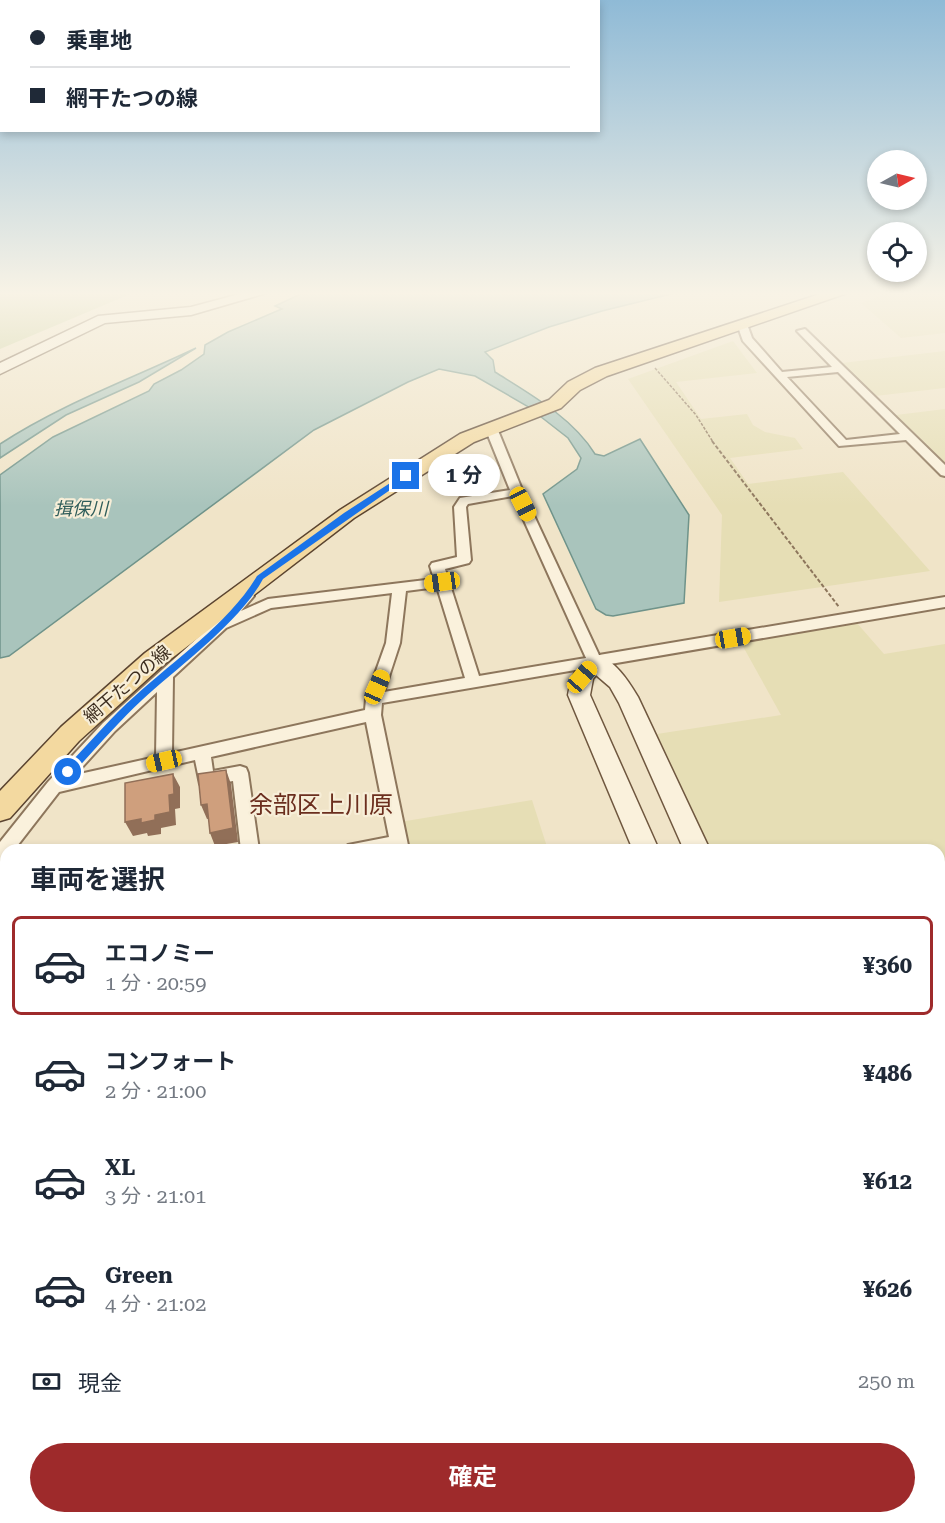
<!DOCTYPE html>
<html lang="ja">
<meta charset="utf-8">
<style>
:root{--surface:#fff;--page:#f2f2f3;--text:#1f2937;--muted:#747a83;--line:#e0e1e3;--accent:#9e2a2b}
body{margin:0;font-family:"Roboto Serif","Noto Sans JP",serif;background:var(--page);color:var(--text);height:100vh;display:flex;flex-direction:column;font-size:22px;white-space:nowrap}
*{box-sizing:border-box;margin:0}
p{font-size:20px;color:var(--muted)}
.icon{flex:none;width:33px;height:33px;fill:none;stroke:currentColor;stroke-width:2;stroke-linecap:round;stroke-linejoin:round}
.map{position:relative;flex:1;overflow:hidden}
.details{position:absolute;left:0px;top:844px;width:945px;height:680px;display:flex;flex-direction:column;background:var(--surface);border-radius:18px 18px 0 0;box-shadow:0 3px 9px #0003}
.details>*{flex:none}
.banner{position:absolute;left:0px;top:0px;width:600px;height:132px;box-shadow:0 3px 9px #0003;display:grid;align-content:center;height:132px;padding:0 30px;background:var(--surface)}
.needle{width:39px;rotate:82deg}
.controls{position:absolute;left:867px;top:150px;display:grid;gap:12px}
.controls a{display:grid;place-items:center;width:60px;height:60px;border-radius:50%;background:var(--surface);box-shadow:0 3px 9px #0003;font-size:30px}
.end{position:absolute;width:27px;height:27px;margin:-14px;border:8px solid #1a73e8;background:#fff;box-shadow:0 0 0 3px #fff}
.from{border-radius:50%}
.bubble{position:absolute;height:42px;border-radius:21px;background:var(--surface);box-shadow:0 3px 9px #0003;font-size:20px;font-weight:700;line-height:42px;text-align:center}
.car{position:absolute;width:18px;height:36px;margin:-18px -9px;border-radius:8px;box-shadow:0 0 4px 2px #0007;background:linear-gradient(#f5c518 24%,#345 0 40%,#f5c518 0 76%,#345 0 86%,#f5c518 0)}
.banner b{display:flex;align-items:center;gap:21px;height:57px;font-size:22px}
.banner b+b{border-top:2px solid var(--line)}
.banner i{width:15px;height:15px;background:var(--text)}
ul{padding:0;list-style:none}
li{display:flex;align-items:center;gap:18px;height:99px;margin:0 12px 9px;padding:0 18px;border:3px solid transparent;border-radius:9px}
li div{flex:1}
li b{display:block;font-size:22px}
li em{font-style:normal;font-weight:700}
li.on{border-color:var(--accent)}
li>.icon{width:54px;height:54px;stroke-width:1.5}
h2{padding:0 30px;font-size:27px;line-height:72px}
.pay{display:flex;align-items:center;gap:15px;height:66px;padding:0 30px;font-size:22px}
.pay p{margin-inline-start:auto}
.action{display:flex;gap:12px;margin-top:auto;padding:12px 30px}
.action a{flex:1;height:69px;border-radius:36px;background:var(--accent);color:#fff;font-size:24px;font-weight:700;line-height:69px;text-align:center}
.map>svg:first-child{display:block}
.farmland{fill:#e6deb5}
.green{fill:#c9cf9b}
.water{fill:#a9c4bc;stroke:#6f938a;stroke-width:1.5}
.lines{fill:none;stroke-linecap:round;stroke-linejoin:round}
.stream-far1{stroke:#6f938a;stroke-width:7}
.stream{stroke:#6f938a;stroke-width:8}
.street-casing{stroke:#8d765c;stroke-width:4}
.secondary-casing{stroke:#6f573f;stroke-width:3}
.primary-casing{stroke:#5b4430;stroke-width:3}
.path-far1{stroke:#8d765c;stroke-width:1.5;stroke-dasharray:3 1.5;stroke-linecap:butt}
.path{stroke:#8d765c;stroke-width:2;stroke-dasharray:4 2;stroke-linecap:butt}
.street{fill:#faf1dc;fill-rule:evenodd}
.secondary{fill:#faf1dc;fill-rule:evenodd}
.primary{fill:#f3d9a0;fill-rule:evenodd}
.shaded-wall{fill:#916f58}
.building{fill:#cf9f7d;stroke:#916f58;stroke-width:1.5}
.route{fill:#1a73e8}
.labels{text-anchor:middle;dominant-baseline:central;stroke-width:4.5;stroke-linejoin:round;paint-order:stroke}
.far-water-label{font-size:18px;font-style:italic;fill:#2f5d5a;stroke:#f7eed8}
.far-street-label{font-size:18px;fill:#3d2e20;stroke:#f7eed8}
.quarter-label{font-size:24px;fill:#6b2e1e;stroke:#f7eed8}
</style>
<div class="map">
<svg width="945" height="1523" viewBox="0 0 945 1523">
<rect width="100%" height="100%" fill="#f0e4c8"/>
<path class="farmland" d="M892 292H945V333L901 338 861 303Z
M733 341 757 373 676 382 701 419 747 414 753 425 765 432 795 438 803 449 730 458 748 484 843 472 930 571 719 602 722 515 628 379Z
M945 351V388L875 396 842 363Z
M945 409V463L896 415Z
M856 622 884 654 945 644V877L939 878V850H711L657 734 781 715 740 641Z
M532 800 548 850H404L400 822Z
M6 1406V1518H928L930 1523H0V1407Z"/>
<path class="green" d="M0 292H135L0 349Z"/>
<path class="water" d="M305 292H679L602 311 549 327 485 352 493 360 495 372C530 394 573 418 595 454L604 456 640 439 689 515 684 603 613 616 606 615 596 609 543 494 577 469 581 458 568 438 527 406 475 376 439 369 408 382 314 430 9 656 0 658V475L53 437 149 391 154 384 181 370 204 354 205 345 228 332 277 311 282 309 275 306Z
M196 348 139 382 66 415 0 458V444C61 404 131 379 196 348Z"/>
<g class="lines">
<path class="stream-far1" d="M939 1085 945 1084"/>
<path class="stream" d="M270 1518V1523"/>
<g class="street-casing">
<path id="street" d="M742 321 747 324 752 338 782 372 832 367 797 331 805 329 945 465V476L941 475 906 440 839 446 743 341 737 324ZM838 372 900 434 846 440 787 377Z
M491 425 497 428 523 492 599 655 945 597V607L382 703 381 715 409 850H345L348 845 389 837 366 722 211 757 213 771 240 766 246 768 248 773 259 850H241L233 781 206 786 200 784 195 760 59 792 14 850H6V907L0 905V842L48 782 103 723 213 624 242 593H252L254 596 241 611 268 599 434 579 430 566 432 563 457 557 454 507 460 498 510 490 485 428ZM513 496 586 658 479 676 445 569 469 563 471 560 466 507 468 504ZM437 587 465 678 384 692 400 643 406 591ZM392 593 386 643 366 699 365 710 172 753 173 677 226 628 271 608ZM157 692 156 757 75 775 115 731Z
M6 958V989L0 991V960Z
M6 1194V1218L0 1219V1195Z"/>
</g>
<g class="secondary-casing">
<path id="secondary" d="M247 292H270L191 315 105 323 0 374V363L98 316 191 307Z
M595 654C615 660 628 680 638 697L710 850H684L619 703 610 687 596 675 593 679 590 695 659 850H633L568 695C571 678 577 660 595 654Z
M939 1297 945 1299V1345L939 1343Z
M939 1461 945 1463V1515L939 1513Z"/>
</g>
<g class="primary-casing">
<path id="primary" d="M826 292H850L607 376 580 390 561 408 474 442 354 518 163 665 79 741 10 818 0 821V791L61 727 145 653 340 510 460 434 549 400 568 382 595 368Z"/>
</g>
<path class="path-far1" d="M655 368 696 415 713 442"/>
<path class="path" d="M712 441 839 607"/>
<use href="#street" class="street"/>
<use href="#secondary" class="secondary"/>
<use href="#primary" class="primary"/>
</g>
<path class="shaded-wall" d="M226 770 231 784 238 842 215 846 210 833Z
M173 774 180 787V808L175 809 176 825 161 828V834L148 836 147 833 133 836 125 822 155 815 169 795Z
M207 804 213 818 207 819 201 805Z"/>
<path class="building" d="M226 770 233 828 210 833 207 804 201 805 198 774Z
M173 774 174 794 169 795 170 812 155 815V820L141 823V819L125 822V783Z"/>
<linearGradient id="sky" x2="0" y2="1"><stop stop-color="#8fbad6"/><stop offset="0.58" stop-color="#f8f3e6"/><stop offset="1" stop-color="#f8f3e6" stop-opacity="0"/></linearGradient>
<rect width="945" height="506" fill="url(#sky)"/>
<path class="route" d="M404 474 410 476 263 579C240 622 178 667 142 700 117 723 95 750 71 775H64V769C88 745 110 718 135 696 175 659 228 624 257 576L344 513Z"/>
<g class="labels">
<g class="far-water-label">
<text x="81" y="508">揖保川</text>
</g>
<g class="far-street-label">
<text transform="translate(127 684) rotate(-41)">網干たつの線</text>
</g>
<g class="quarter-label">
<text x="321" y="805">余部区上川原</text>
</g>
</g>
</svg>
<div class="controls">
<a><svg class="needle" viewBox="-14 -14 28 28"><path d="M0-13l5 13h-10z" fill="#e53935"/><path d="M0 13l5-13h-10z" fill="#747a83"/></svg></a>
<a><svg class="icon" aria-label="locate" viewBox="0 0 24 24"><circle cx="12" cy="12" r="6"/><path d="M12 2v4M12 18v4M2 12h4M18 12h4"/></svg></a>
</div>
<i class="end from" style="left:68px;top:772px"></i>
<i class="end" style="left:406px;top:476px"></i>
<div class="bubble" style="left:428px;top:454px;width:72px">1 分</div>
<i class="car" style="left:523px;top:504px;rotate:153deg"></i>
<i class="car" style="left:442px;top:582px;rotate:262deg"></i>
<i class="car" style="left:733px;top:638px;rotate:80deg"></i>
<i class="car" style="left:582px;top:677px;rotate:41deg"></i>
<i class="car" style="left:377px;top:687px;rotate:24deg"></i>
<i class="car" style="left:164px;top:761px;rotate:257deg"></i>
<div class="banner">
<b><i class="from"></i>乗車地</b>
<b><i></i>網干たつの線</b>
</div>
<section class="details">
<h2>車両を選択</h2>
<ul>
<li class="on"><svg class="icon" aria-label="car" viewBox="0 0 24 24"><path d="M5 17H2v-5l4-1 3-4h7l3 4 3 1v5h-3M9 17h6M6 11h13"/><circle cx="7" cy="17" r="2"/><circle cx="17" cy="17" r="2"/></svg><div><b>エコノミー</b><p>1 分 · 20:59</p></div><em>¥360</em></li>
<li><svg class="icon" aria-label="car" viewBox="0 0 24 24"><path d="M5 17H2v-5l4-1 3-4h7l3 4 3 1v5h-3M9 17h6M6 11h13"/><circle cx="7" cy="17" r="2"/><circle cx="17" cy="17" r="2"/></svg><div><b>コンフォート</b><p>2 分 · 21:00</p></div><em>¥486</em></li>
<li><svg class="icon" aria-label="car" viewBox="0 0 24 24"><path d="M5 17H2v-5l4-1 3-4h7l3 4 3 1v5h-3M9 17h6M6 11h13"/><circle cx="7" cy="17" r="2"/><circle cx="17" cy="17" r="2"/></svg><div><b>XL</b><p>3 分 · 21:01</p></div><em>¥612</em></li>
<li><svg class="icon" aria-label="car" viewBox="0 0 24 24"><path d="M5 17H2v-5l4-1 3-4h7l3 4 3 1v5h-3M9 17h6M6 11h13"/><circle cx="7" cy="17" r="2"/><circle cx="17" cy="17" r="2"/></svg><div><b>Green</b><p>4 分 · 21:02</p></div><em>¥626</em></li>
</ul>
<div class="pay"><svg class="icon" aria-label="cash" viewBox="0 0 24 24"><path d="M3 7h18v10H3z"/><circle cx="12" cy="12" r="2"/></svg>現金<p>250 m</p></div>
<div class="action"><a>確定</a></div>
</section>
</div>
